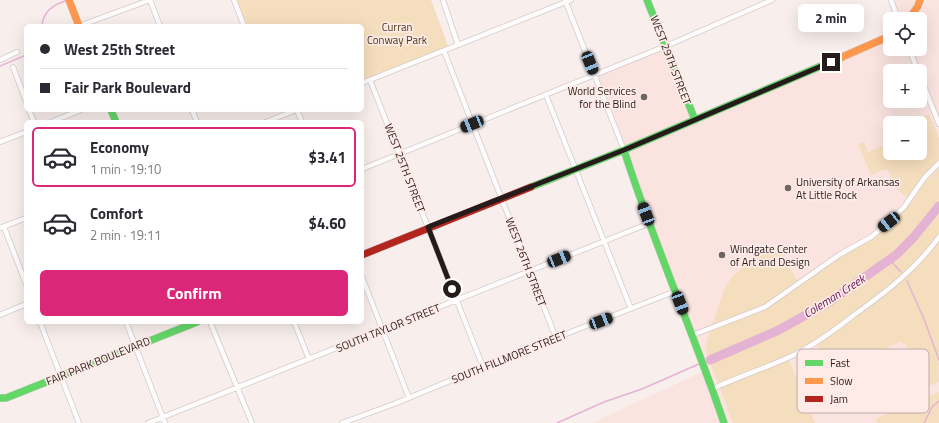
<!DOCTYPE html>
<meta charset="utf-8">
<style>
:root{--surface:#fff;--page:#f7f7f7;--text:#2b2b33;--muted:#7c7c81;--line:#e1e1e2;--accent:#db2777}
body{margin:0;font-family:"Titillium Web",sans-serif;background:var(--page);color:var(--text);height:100vh;display:flex;flex-direction:column;font-size:15px;white-space:nowrap}
*{box-sizing:border-box;margin:0}
p{font-size:13px;color:var(--muted)}
.icon{flex:none;width:22px;height:22px;fill:none;stroke:currentColor;stroke-width:2;stroke-linecap:round;stroke-linejoin:round}
.map{position:relative;flex:1;overflow:hidden}
.sheet{position:absolute;left:24px;top:120px;width:340px;height:204px;display:flex;flex-direction:column;background:var(--surface);border-radius:6px;box-shadow:0 4px 16px #0002}
.sheet>*{flex:none}
.top-card{position:absolute;left:24px;top:24px;width:340px;height:88px;border-radius:6px;box-shadow:0 4px 16px #0002;display:grid;align-content:center;height:88px;padding:0 16px;background:var(--surface)}
.fabs{position:absolute;left:883px;top:12px;display:grid;gap:8px}
.fabs a{display:grid;place-items:center;width:44px;height:44px;border-radius:6px;background:var(--surface);box-shadow:0 4px 16px #0002;font-size:20px}
.end{position:absolute;width:18px;height:18px;margin:-9px;border:5px solid #241b1a;background:#fff;box-shadow:0 0 0 2px #fff}
.from{border-radius:50%}
.bubble{position:absolute;height:28px;border-radius:6px;background:var(--surface);box-shadow:0 4px 16px #0002;font-size:13px;font-weight:700;line-height:28px;text-align:center}
.car{position:absolute;width:12px;height:24px;margin:-12px -6px;border-radius:5px;box-shadow:0 0 3px 1px #0007;background:linear-gradient(#222 24%,#8ab4d8 0 40%,#222 0 76%,#8ab4d8 0 86%,#222 0)}
.top-card b{display:flex;align-items:center;gap:14px;height:38px;font-size:15px}
.top-card b+b{border-top:1px solid var(--line)}
.top-card i{width:10px;height:10px;background:var(--text)}
ul{padding:7px 0 0;list-style:none}
li{display:flex;align-items:center;gap:12px;height:60px;margin:0 8px 6px;padding:0 8px;border:2px solid transparent;border-radius:6px}
li div{flex:1}
li b{display:block;font-size:15px}
li em{font-style:normal;font-weight:700}
li.selected{border-color:var(--accent)}
li>.icon{width:36px;height:36px;stroke-width:1.5}
.cta{display:flex;gap:8px;margin-top:auto;padding:8px 16px}
.cta a{flex:1;height:46px;border-radius:6px;background:var(--accent);color:#fff;font-size:16px;font-weight:700;line-height:46px;text-align:center}
.map>svg:first-child{display:block}
.built{fill:#fbe4e0;fill-rule:evenodd}
.green{fill:#f5debd}
.lines{fill:none;stroke-linecap:round;stroke-linejoin:round}
.stream{stroke:#e4b3d4;stroke-width:1.5}
.river{stroke:#e4b3d4;stroke-width:9}
.street-casing{stroke:#d3cac9;stroke-width:6}
.fast-casing{stroke:#d3cac9;stroke-width:8}
.slow-casing{stroke:#d3cac9;stroke-width:8}
.jam-casing{stroke:#d3cac9;stroke-width:8}
.street{stroke:#fefcfc;stroke-width:4.5}
.fast{stroke:#63d668;stroke-width:7}
.slow{stroke:#ff974d;stroke-width:7}
.jam{stroke:#b3261e;stroke-width:7}
.route{stroke:#241b1a;stroke-width:5}
.poi-dot{fill:#6e6564;stroke:#feeae6;stroke-width:1.5}
.labels{text-anchor:middle;dominant-baseline:central;stroke-width:3.5;stroke-linejoin:round;paint-order:stroke}
.park-label{font-size:11px;fill:#4a391a;stroke:#feeae6}
.street-label{font-size:11px;fill:#241b1a;stroke:#feeae6}
.poi-label{font-size:11px;fill:#241b1a;stroke:#feeae6;text-anchor:start}
.water-label{font-size:12px;font-style:italic;fill:#641854;stroke:#feeae6}
.key{fill:#feeae6;stroke:#bdaca9;stroke-width:1}
.key-label{font-size:11px;fill:#241b1a}
</style>
<div class="map">
<svg width="939" height="423" viewBox="0 0 939 423">
<rect width="100%" height="100%" fill="#f8eeec"/>
<path class="built" d="M891 0H920L909 19H898Z
M926 0H939V423H592L706 370 594 75 665 46 694 120 890 36V49H920V19H913L920 11ZM890 71H920V101H890ZM890 123H920V153H890Z"/>
<path class="green" d="M234 0H431L449 48 362 83V26H244Z
M929 114 939 138V160L923 175 911 195 906 197 897 189 888 170 886 169 871 175 858 144 864 142 868 152 890 143V153H920V123H917L922 117Z
M939 167V382C933 384 927 389 922 385L905 344 900 342 853 363 851 366 852 370 866 406 864 407H843L818 347 815 342H811L790 354 788 357 815 423H733L707 354 706 345 708 336 725 287 733 276 760 253 773 247 779 248 798 282C832 261 872 242 900 214 915 200 924 181 939 167Z
M939 392V423H877L875 419Z"/>
<g class="lines">
<path class="stream" d="M42 26C43 12 52 5 65 1
M0 66 26 55
M890 260 901 272
M907 281 924 319 939 360
M557 423 604 402 642 389 699 364
M924 423 932 407 939 401"/>
<path class="river" d="M710 360 779 330 829 302 896 255 913 238 939 206"/>
<g class="street-casing">
<path id="street" d="M234 0 244 26
M443 0 458 45
M565 0 624 150
M891 0 898 19
M79 26 150 0 160 26
M909 49 918 71
M444 51 556 338
M0 60 17 52
M13 67 26 101
M920 76 939 124
M370 80 483 367
M362 83 571 0
M546 95 631 309
M29 110 34 122
M192 110 197 122
M297 110 302 122
M51 122 81 110
M266 122 296 110
M0 142 26 132
M362 169 666 46 772 0
M4 227 26 284
M0 228 26 218
M362 277 409 398
M0 315 26 304
M40 322 79 423
M126 322 165 423
M210 322 252 423
M294 322 309 359
M693 335 765 307 839 255 871 237 889 222 904 207 925 177 939 163
M712 389C740 376 769 367 796 354 817 343 836 329 854 315 886 292 916 269 939 237
M148 423 650 223
M342 423 394 404 522 351 676 291"/>
</g>
<g class="fast-casing">
<path id="fast" d="M647 0 695 120
M111 110 116 122
M624 150C653 242 693 331 724 423
M531 187 624 150 842 57
M0 398H6L197 322"/>
</g>
<g class="slow-casing">
<path id="slow" d="M69 0 79 26
M909 19 918 6 920 0
M842 57 890 36"/>
</g>
<g class="jam-casing">
<path id="jam" d="M362 255 531 187"/>
</g>
<use href="#street" class="street"/>
<use href="#fast" class="fast"/>
<use href="#slow" class="slow"/>
<use href="#jam" class="jam"/>
</g>
<g class="lines">
<path class="route" d="M452 289 428 227 624 150 831 62"/>
</g>
<g class="poi-dot">
<circle cx="644" cy="97" r="4"/>
<circle cx="788" cy="188" r="4"/>
<circle cx="722" cy="255" r="4"/>
</g>
<g class="labels">
<g class="park-label">
<text x="397" y="27">Curran<tspan x="397" dy="13">Conway Park</tspan></text>
</g>
<g class="street-label">
<text transform="translate(671 60) rotate(69)">WEST 29TH STREET</text>
<text transform="translate(405 168) rotate(69)">WEST 25TH STREET</text>
<text transform="translate(526 262) rotate(69)">WEST 26TH STREET</text>
<text transform="translate(388 328) rotate(-22)">SOUTH TAYLOR STREET</text>
<text transform="translate(509 357) rotate(-22)">SOUTH FILLMORE STREET</text>
<text transform="translate(98 361) rotate(-22)">FAIR PARK BOULEVARD</text>
</g>
<g class="poi-label">
<text x="636" y="91" text-anchor="end">World Services<tspan x="636" dy="13">for the Blind</tspan></text>
<text x="796" y="182">University of Arkansas<tspan x="796" dy="13">At Little Rock</tspan></text>
<text x="730" y="249">Windgate Center<tspan x="730" dy="13">of Art and Design</tspan></text>
</g>
<g class="water-label">
<text transform="translate(834 296) rotate(-32)">Coleman Creek</text>
</g>
</g>
<rect x="797" y="349" width="132" height="64" rx="6" class="key"/>
<rect x="805" y="360" width="18" height="6" fill="#63d668"/>
<rect x="805" y="378" width="18" height="6" fill="#ff974d"/>
<rect x="805" y="396" width="18" height="6" fill="#b3261e"/>
<g class="key-label">
<text x="830" y="367">Fast</text>
<text x="830" y="385">Slow</text>
<text x="830" y="403">Jam</text>
</g>
</svg>
<div class="fabs">
<a><svg class="icon" aria-label="locate" viewBox="0 0 24 24"><circle cx="12" cy="12" r="6"/><path d="M12 2v4M12 18v4M2 12h4M18 12h4"/></svg></a>
<a>+</a>
<a>−</a>
</div>
<i class="end from" style="left:452px;top:289px"></i>
<i class="end" style="left:831px;top:62px"></i>
<div class="bubble" style="left:798px;top:4px;width:66px">2 min</div>
<i class="car" style="left:590px;top:63px;rotate:158deg"></i>
<i class="car" style="left:472px;top:124px;rotate:248deg"></i>
<i class="car" style="left:646px;top:214px;rotate:339deg"></i>
<i class="car" style="left:889px;top:222px;rotate:232deg"></i>
<i class="car" style="left:559px;top:259px;rotate:68deg"></i>
<i class="car" style="left:680px;top:303px;rotate:159deg"></i>
<i class="car" style="left:601px;top:321px;rotate:69deg"></i>
<div class="top-card">
<b><i class="from"></i>West 25th Street</b>
<b><i></i>Fair Park Boulevard</b>
</div>
<section class="sheet">
<ul>
<li class="selected"><svg class="icon" aria-label="car" viewBox="0 0 24 24"><path d="M5 17H2v-5l4-1 3-4h7l3 4 3 1v5h-3M9 17h6M6 11h13"/><circle cx="7" cy="17" r="2"/><circle cx="17" cy="17" r="2"/></svg><div><b>Economy</b><p>1 min · 19:10</p></div><em>$3.41</em></li>
<li><svg class="icon" aria-label="car" viewBox="0 0 24 24"><path d="M5 17H2v-5l4-1 3-4h7l3 4 3 1v5h-3M9 17h6M6 11h13"/><circle cx="7" cy="17" r="2"/><circle cx="17" cy="17" r="2"/></svg><div><b>Comfort</b><p>2 min · 19:11</p></div><em>$4.60</em></li>
</ul>
<div class="cta"><a>Confirm</a></div>
</section>
</div>
